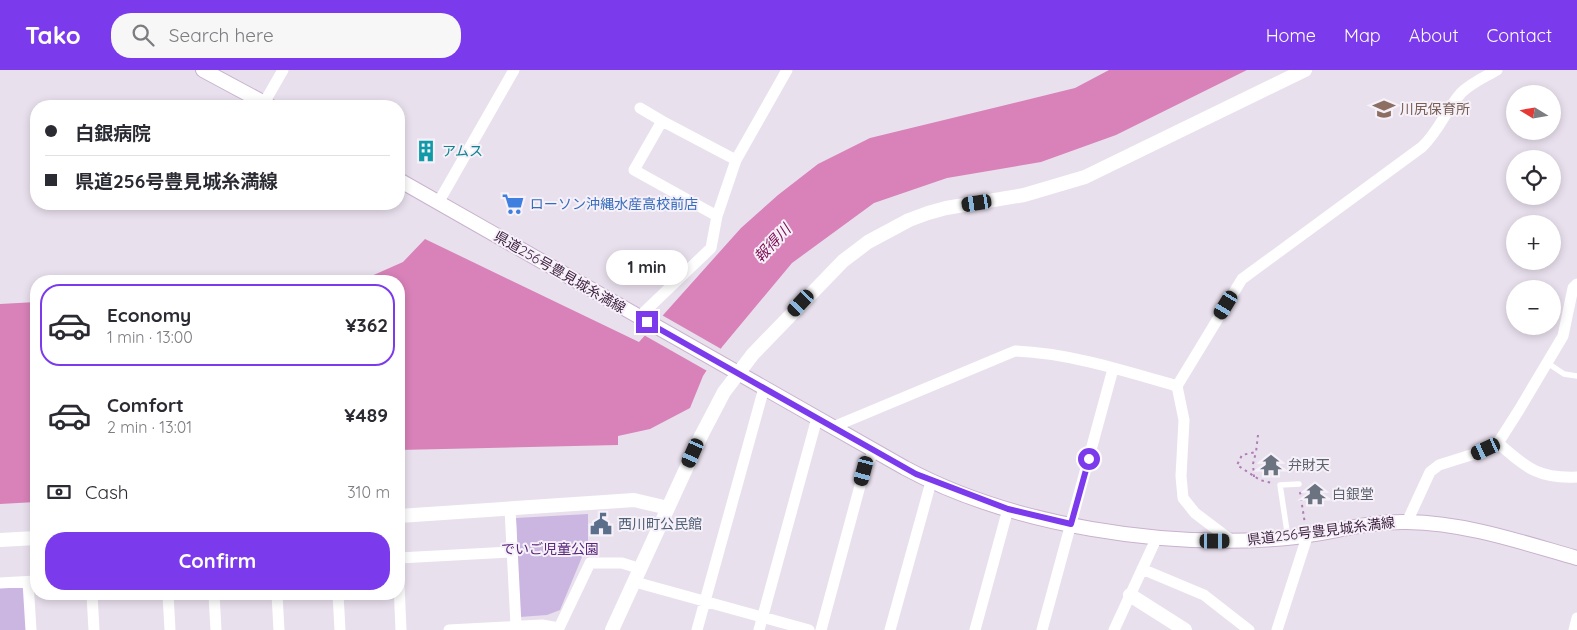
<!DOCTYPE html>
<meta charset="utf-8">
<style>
:root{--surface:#fff;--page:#f7f7f7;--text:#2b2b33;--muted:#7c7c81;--line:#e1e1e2;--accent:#7c3aed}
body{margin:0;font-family:Quicksand,"Noto Sans JP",sans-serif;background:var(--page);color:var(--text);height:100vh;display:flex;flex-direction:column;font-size:19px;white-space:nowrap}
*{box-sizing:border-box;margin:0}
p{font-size:16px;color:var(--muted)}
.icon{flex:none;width:28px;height:28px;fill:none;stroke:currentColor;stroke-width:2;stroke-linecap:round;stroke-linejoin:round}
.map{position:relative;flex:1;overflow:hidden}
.panel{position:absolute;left:30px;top:205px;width:375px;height:325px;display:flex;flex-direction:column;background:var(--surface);border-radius:20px;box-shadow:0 2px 8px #0003}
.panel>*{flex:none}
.banner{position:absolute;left:30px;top:30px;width:375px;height:110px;border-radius:20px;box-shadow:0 2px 8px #0003;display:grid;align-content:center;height:110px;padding:0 15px;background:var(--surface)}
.needle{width:32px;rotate:281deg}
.tools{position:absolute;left:1506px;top:15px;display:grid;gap:10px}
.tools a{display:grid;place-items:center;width:55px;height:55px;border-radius:50%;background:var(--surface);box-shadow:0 2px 8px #0003;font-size:25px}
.end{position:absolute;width:22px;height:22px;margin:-11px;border:6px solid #7c3aed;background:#fff;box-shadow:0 0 0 2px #fff}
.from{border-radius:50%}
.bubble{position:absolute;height:35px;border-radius:18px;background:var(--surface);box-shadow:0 2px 8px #0003;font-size:16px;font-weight:700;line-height:35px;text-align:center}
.car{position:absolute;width:15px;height:30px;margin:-15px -8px;border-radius:6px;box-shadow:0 0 4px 1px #0007;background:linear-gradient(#222 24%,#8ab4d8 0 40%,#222 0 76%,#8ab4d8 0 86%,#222 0)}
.banner b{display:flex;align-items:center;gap:18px;height:48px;font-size:19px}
.banner b+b{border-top:1px solid var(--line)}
.banner i{width:12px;height:12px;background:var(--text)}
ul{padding:9px 0 0;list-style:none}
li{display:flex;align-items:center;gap:15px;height:82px;margin:0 10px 8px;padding:0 5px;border:2px solid transparent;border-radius:20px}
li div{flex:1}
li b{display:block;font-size:19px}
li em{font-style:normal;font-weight:700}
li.active{border-color:var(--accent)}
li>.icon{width:45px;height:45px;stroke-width:1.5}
.pay{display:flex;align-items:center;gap:12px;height:55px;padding:0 15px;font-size:19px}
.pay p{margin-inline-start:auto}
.button{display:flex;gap:10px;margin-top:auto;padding:10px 15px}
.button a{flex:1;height:58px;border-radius:20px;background:var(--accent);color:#fff;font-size:20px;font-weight:700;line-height:58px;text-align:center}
header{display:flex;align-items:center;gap:30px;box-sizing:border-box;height:70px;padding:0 25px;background:var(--accent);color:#fff}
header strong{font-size:24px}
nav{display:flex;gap:28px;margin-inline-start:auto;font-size:18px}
.search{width:350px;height:45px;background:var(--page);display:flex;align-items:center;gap:12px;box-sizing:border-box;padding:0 18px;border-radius:20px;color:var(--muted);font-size:19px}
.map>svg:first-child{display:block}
.green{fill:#cab6e0}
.water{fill:#d882b9}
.pier{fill:#e9e0ed}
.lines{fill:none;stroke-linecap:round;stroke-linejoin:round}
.secondary-casing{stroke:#c9b2ce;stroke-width:16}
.path{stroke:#ae7db4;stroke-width:2;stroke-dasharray:2.5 4;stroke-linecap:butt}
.service{stroke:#fff;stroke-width:5.5}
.minor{stroke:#fff;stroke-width:11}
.tertiary{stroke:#fff;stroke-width:14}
.secondary{stroke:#fff;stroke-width:14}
.route{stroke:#7c3aed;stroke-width:6}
.labels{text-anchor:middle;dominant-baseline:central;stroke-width:4;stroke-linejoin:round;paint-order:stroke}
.education-label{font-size:14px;fill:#785e54;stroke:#f6f1f9;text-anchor:start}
.culture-label{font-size:14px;fill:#0d838f;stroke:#f6f1f9;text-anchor:start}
.shop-label{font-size:14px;fill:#366cbe;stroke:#f6f1f9;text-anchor:start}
.street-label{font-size:14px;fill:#3d1f3f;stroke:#f6f1f9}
.worship-label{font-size:14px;fill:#5b616d;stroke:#f6f1f9;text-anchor:start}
.service-label{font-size:14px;fill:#4e5e75;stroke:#f6f1f9;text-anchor:start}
.park-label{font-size:14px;fill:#57257a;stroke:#f6f1f9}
.water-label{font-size:15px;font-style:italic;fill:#811358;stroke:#f6f1f9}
</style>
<header>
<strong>Tako</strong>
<div class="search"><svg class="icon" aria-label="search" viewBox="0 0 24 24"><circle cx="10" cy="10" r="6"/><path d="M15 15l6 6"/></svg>Search here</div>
<nav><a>Home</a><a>Map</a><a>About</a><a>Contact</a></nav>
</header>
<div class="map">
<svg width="1577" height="560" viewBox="0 0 1577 560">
<rect width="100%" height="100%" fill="#e9e0ed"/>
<path class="green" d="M588 444V486L582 487 560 540 547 545 520 547 516 448Z
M24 516 27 560H0V518Z"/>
<path class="water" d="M1109 0H1247L1116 65 1041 92 947 108 874 133 792 193 722 277 703 306 690 338 650 359 618 366V375L399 380V211H360L403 192 425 169 639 272 741 158 778 125 818 94 870 68 1075 18Z
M36 232V432L0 434V234Z"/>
<path class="pier" d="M660 244 723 280 709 302 642 264Z"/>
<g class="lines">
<g class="secondary-casing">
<path id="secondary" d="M203 0 270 36
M399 110 905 398C1013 456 1166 479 1287 468 1327 464 1367 451 1407 452 1466 453 1521 472 1577 488"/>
</g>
<path class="path" d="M1258 365 1256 382 1242 385 1237 395 1260 410 1272 413
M1254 407 1253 394 1256 382
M1300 422 1305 454"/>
<path class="service" d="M1546 292 1564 304 1577 306
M1288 468 1280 415 1299 414"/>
<path class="minor" d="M264 33 283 0
M640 38 662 51
M438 133 514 0
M717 146 634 100 662 51 736 90
M639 247 711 178 717 146 736 90 787 0
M1177 316 1242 209 1422 77C1439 61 1446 40 1461 23 1471 13 1485 7 1497 0
M1177 316 1184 350 1181 406 1183 428 1195 443 1232 471
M833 357 1015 281C1069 283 1125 301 1177 316
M1498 373C1526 397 1537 409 1577 407
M510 439 516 555
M1407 452 1430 402 1439 395 1474 384 1498 373 1519 340 1563 266 1573 218 1577 214
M399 488 512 482
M1142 499 1204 525 1249 560
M28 512 31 560
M635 512 809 560
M0 513 36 511
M399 514 401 560
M92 524 94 560
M168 524 170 560
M214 524 216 560
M277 524 279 560
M338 524 340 560
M449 560 542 555 559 558
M558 560 590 493H622L641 499
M697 560 764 318
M759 560 817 348
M821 560 864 401 874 381
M890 560 931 412
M975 560 1008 439
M1042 560 1113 299
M1114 560 1157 467
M1277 560 1308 464
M1574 560 1577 548"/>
<path class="tertiary" d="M399 446 634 430 668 438
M0 470 36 468
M1130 525 1185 560
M612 560 701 366 724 322 753 284 843 191 868 172 909 150 928 143 946 138 1024 125 1085 107 1305 0"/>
<use href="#secondary" class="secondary"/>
</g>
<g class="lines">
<path class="route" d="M647 252 916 404 1008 439 1071 454 1089 389"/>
</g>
<defs>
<g id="school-bare" transform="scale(1.725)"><path d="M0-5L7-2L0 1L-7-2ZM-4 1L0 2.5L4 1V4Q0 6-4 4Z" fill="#8d6e63" stroke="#f6f1f9" stroke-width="2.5" paint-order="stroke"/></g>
<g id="building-bare" transform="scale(1.725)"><path d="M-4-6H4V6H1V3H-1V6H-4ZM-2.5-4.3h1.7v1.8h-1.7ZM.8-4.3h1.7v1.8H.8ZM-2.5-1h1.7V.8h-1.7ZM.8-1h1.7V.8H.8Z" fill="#0f9aa8" stroke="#f6f1f9" stroke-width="2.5" paint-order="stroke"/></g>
<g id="supermarket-bare" transform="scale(1.725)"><path d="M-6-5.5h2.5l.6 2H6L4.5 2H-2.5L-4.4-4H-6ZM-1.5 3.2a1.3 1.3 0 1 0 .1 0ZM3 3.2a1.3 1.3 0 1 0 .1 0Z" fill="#3f7fe0" stroke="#f6f1f9" stroke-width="2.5" paint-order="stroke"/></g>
<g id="temple-bare" transform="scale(1.725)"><path d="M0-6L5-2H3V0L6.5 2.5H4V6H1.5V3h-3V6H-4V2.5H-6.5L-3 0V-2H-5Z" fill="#6b7280" stroke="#f6f1f9" stroke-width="2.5" paint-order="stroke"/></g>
<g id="civic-bare" transform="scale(1.725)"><path d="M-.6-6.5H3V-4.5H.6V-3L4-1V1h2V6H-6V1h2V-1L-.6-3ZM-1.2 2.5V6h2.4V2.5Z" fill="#5c6f8a" stroke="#f6f1f9" stroke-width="2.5" paint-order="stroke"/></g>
</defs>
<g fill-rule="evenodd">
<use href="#school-bare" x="1384" y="39"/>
<use href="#building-bare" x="426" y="81"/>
<use href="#supermarket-bare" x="513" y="134"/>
<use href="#temple-bare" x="1271" y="395"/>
<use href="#temple-bare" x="1315" y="424"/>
<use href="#civic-bare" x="601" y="454"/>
</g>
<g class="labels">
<g class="education-label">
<text x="1400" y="39">川尻保育所</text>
</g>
<g class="culture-label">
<text x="442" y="81">アムス</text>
</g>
<g class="shop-label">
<text x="530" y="134">ローソン沖縄水産高校前店</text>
</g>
<g class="street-label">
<text transform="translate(560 202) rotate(30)">県道256号豊見城糸満線</text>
<text transform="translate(1321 461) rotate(-7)">県道256号豊見城糸満線</text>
</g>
<g class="worship-label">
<text x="1288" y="395">弁財天</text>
<text x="1332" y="424">白銀堂</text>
</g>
<g class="service-label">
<text x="618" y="454">西川町公民館</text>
</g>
<g class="park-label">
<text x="550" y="479">でいご児童公園</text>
</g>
<g class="water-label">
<text transform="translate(772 173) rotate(-47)">報得川</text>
</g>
</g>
</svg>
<div class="tools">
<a><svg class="needle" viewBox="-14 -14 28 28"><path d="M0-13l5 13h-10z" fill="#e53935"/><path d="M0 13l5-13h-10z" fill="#7c7c81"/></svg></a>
<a><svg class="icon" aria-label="locate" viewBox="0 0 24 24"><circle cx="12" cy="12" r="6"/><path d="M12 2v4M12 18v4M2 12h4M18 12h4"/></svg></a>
<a>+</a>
<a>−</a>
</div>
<i class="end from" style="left:1089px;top:389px"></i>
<i class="end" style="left:647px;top:252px"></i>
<div class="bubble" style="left:606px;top:180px;width:82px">1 min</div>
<i class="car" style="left:977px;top:133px;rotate:261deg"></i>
<i class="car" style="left:801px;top:233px;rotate:223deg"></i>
<i class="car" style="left:1226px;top:235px;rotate:211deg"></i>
<i class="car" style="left:1486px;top:379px;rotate:245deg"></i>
<i class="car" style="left:693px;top:383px;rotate:204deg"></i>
<i class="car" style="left:864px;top:401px;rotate:195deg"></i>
<i class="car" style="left:1215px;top:471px;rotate:90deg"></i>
<div class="banner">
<b><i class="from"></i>白銀病院</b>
<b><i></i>県道256号豊見城糸満線</b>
</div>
<section class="panel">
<ul>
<li class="active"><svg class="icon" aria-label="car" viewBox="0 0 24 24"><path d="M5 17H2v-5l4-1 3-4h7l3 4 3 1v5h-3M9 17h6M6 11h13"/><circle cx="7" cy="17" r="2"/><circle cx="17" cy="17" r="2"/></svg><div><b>Economy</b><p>1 min · 13:00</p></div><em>¥362</em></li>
<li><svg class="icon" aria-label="car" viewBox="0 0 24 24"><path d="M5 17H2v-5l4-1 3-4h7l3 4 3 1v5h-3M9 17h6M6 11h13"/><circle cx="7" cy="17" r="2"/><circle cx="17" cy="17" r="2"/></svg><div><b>Comfort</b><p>2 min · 13:01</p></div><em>¥489</em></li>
</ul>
<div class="pay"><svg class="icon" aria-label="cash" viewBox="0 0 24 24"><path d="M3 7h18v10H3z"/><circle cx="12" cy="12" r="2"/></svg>Cash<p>310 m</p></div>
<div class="button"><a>Confirm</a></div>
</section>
</div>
